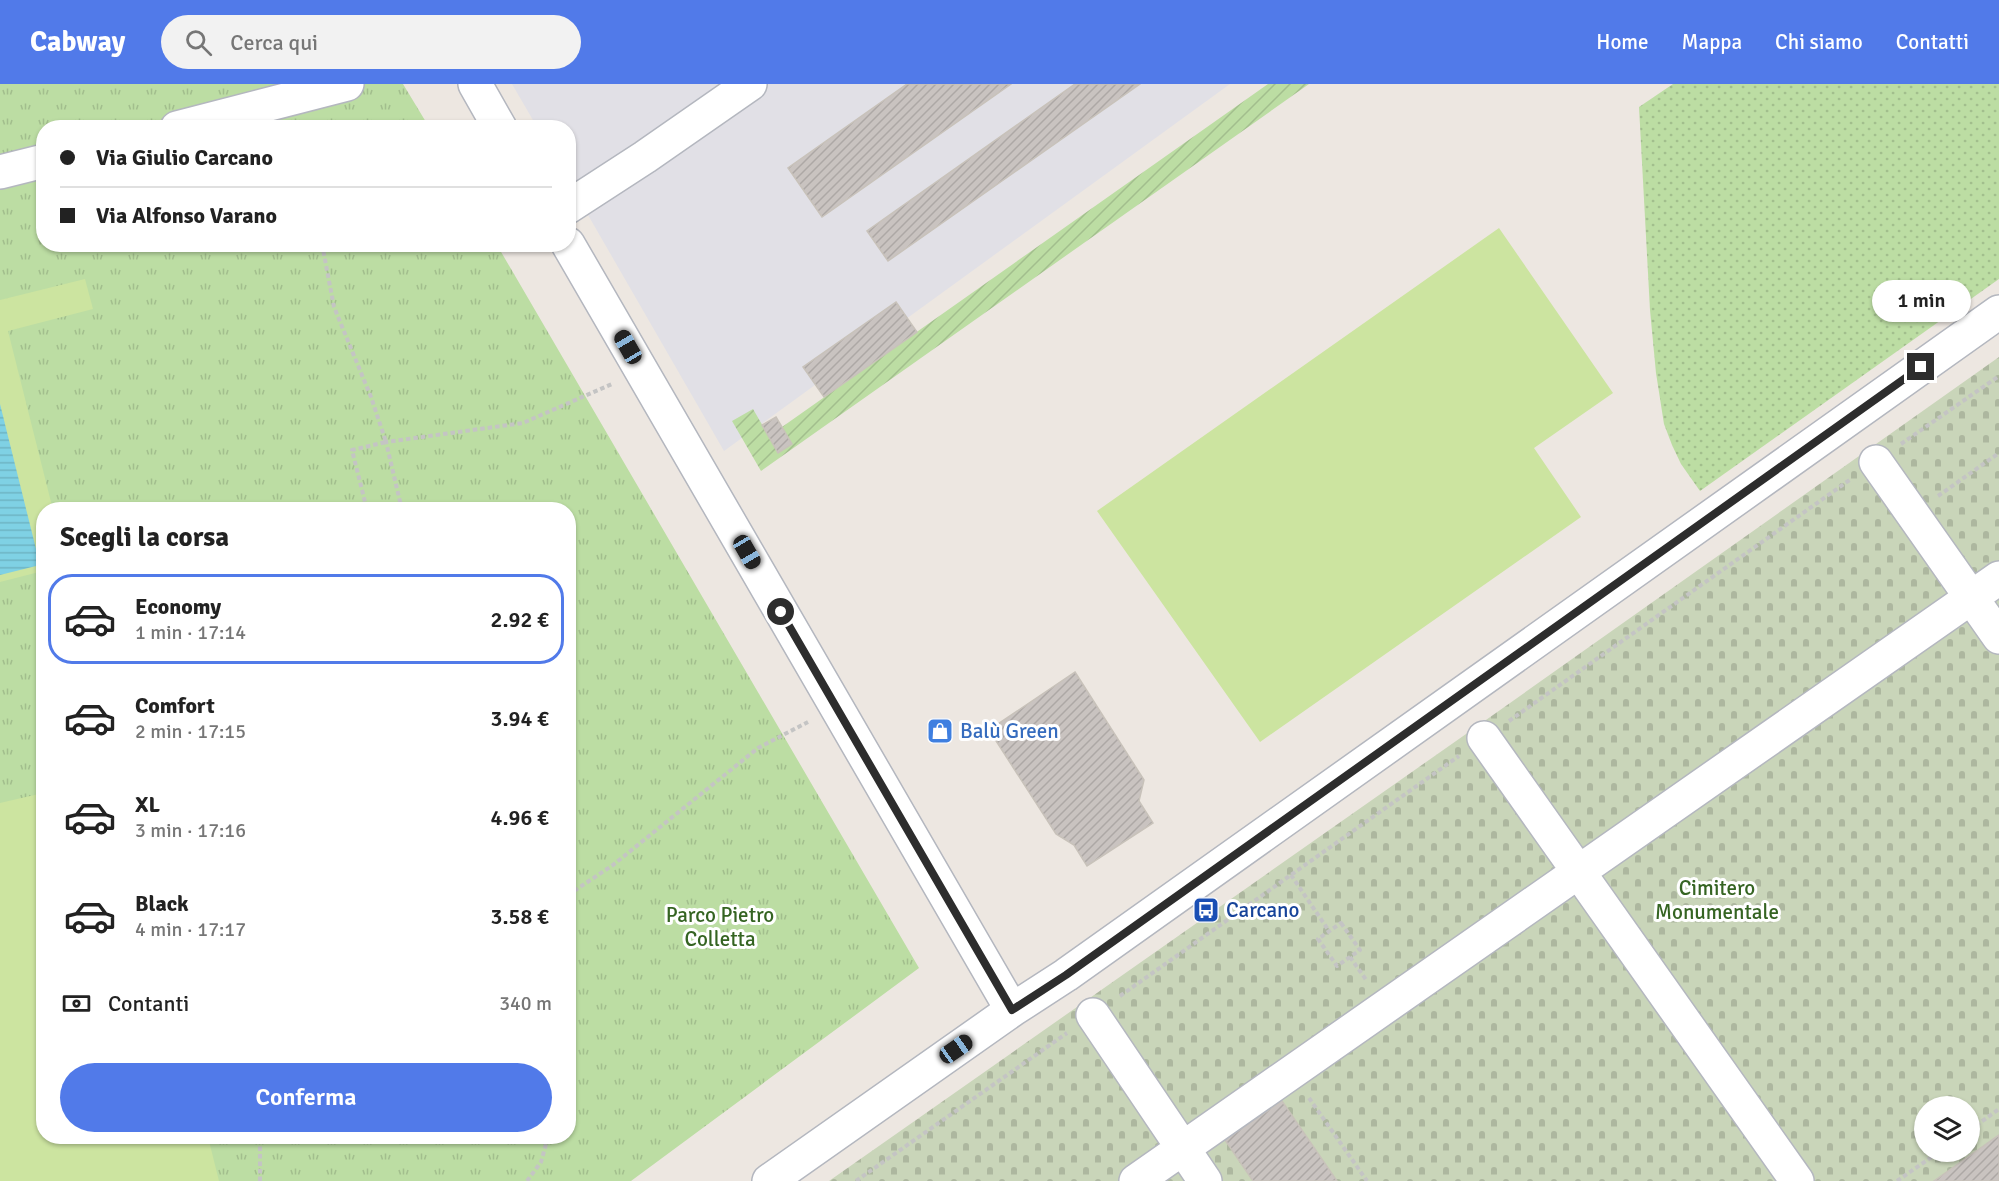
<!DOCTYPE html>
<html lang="it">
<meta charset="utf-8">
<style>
:root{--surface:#fff;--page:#f2f2f2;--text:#222;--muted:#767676;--line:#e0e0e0;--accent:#517ae9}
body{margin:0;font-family:Signika,sans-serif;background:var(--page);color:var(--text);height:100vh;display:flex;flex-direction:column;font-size:22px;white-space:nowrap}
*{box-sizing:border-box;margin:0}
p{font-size:20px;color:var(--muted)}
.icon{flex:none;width:33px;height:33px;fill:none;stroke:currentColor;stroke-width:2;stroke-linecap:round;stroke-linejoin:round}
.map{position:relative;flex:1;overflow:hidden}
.drawer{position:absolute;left:36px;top:418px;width:540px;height:642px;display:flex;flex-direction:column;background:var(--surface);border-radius:24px;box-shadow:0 2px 4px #0004}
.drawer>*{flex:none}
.banner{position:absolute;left:36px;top:36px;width:540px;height:132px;border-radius:24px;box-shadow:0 2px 4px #0004;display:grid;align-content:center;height:132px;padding:0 24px;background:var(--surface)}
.controls{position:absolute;left:1914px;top:1012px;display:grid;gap:12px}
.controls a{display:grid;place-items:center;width:66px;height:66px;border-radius:50%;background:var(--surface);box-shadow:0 2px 4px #0004;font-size:30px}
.end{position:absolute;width:27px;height:27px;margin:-14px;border:8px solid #2d2d2d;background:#fff;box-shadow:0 0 0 3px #fff}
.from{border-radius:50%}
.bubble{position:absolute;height:42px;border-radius:21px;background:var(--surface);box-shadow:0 2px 4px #0004;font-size:20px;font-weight:600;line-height:42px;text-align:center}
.car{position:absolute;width:18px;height:36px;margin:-18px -9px;border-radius:8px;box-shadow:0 0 4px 2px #0007;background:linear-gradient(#222 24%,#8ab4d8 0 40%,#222 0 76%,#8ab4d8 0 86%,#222 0)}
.banner b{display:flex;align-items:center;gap:21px;height:57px;font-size:22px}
.banner b+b{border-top:2px solid var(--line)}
.banner i{width:15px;height:15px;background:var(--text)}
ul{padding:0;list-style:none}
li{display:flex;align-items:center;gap:18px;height:90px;margin:0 12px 9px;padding:0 12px;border:3px solid transparent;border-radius:24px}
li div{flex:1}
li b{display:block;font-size:22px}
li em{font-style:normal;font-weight:600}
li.on{border-color:var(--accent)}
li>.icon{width:54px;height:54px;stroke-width:1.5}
h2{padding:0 24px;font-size:27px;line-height:72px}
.pay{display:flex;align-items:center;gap:15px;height:66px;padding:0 24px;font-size:22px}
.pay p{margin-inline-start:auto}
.action{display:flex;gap:12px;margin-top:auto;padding:12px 24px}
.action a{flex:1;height:69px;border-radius:36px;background:var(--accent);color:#fff;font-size:24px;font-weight:600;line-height:69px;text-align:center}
header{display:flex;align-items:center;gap:36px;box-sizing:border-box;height:84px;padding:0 30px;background:var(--accent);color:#fff}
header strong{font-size:28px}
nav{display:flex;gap:33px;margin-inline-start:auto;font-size:21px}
.search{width:420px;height:54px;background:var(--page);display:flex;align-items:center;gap:15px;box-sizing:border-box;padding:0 21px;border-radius:33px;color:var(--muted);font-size:22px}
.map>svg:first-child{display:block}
.industrial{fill:#e1e0e6}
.grass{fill:url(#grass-dots)}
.cemetery{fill:url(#cemetery-stones);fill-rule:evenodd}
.park{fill:url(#park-tufts);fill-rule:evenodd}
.garden{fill:url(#garden-furrows)}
.pitch{fill:#cce4a0}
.water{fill:url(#water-rules)}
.building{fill:url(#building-hatch);stroke:#c8c2ba;stroke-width:1.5}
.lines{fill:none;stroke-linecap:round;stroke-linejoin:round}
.minor-casing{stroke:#b4b7bf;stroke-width:36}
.path{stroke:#c4c4c4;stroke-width:4;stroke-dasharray:4.5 3;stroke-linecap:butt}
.minor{stroke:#fff;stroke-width:33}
.route{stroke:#2d2d2d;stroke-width:8}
.labels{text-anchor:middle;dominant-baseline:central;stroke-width:6;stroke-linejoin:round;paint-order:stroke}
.shop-label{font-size:21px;fill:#366cbe;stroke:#fff;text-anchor:start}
.park-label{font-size:21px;fill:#356422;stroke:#fff}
.transit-label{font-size:21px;fill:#164399;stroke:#fff;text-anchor:start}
</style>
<header>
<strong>Cabway</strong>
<div class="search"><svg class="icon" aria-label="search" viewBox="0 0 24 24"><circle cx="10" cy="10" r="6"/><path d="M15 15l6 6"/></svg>Cerca qui</div>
<nav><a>Home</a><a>Mappa</a><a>Chi siamo</a><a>Contatti</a></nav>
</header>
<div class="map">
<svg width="1999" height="1097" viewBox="0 0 1999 1097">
<defs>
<pattern id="grass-dots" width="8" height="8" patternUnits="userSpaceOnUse" patternTransform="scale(1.5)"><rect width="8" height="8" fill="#bcdda3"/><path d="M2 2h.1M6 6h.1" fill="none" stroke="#a2be8d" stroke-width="1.8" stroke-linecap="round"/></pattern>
<pattern id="cemetery-stones" width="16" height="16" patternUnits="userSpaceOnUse" patternTransform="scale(1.5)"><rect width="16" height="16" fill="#c9d5b9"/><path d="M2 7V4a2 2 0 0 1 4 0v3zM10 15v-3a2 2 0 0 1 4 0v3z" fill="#adb79f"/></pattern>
<pattern id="park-tufts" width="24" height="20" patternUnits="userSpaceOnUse" patternTransform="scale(1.5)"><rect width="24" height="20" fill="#bcdda3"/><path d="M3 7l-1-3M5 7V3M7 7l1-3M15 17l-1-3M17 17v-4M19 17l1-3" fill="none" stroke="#a2be8d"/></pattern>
<pattern id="garden-furrows" width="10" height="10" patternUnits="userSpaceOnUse" patternTransform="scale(1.5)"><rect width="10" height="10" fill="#bcdda3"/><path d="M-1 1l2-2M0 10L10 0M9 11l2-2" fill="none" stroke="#a2be8d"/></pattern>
<pattern id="water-rules" width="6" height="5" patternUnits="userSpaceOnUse" patternTransform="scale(1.5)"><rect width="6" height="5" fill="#7fd1e4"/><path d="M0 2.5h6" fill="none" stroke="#6eb4c4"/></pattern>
<pattern id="building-hatch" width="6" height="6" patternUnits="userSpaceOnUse" patternTransform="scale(1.5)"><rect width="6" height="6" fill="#c9c3c0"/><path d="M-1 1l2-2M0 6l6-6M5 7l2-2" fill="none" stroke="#ada8a5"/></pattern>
</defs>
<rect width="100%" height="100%" fill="#ede7e1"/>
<path class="industrial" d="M512 0H1230L724 367 569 98 568 44 537 43Z"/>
<path class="grass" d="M1673 0H1999V195L1700 407 1681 380 1672 361 1664 340 1656 289 1650 226 1639 23Z"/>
<path class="cemetery" d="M1999 273V1097H829L1476 643ZM1924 1023H1970V1068H1924Z"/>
<path class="park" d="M0 0H403L429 43 44 44V160L497 161 919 884 631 1097H0ZM44 426H568V1053H44Z"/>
<path class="garden" d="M1268 0H1309L761 387 732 337 753 325 778 368 782 343Z"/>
<path class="pitch" d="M1499 144 1613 309 1534 364 1581 433 1260 658 1097 427Z
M85 195 93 225 8 247 53 426H44L43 487 0 498V216Z
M43 709 44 1053H208L219 1097H0V719Z"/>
<path class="water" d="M0 320 40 481 0 491Z"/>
<path class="building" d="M907 0H1011L822 133 788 84Z
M1075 0H1140L888 177 867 147Z
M896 218 917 248 824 313 803 283Z
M776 333 792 360 778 369 762 341Z
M1075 588 1144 696 1139 717 1153 739 1087 782 1074 761 1056 750 989 646Z
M1282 1017 1337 1097H1253L1225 1056Z
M1999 1051V1097H1934Z"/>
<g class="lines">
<g class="minor-casing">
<path id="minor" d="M475 0 500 44
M177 44 347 0
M0 88 44 77
M568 123 645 73 750 0
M568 160 1012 926
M1876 378 1999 553
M1484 654 1797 1097
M1093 931 1205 1097
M769 1097 1012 926 1066 891 1999 228
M1136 1097 1999 494"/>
</g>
<path class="path" d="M322 160 334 223 371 313 386 358 352 366 367 426
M1901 360 1999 292
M1938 412 1999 369
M402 426 386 358 523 339 612 300
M1509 637 1851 395
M1291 791 1329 847
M568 811 613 781 758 664 808 638
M1341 839 1360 866 1337 882 1318 855Z
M1350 873 1367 897
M568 906C577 926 574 950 568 971
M1120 912 1459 672
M1309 1014 1367 1097
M1970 1046 1999 1025
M260 1097V1053
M527 1097 541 1078 548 1053
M856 1097 1067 949
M1897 1097 1939 1068"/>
<use href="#minor" class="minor"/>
</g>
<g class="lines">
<path class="route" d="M781 528 1012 926 1066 891 1921 283"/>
</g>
<defs>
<g id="shop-square" transform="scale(1.35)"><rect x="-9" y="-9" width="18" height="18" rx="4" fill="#3f7fe0" stroke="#fff"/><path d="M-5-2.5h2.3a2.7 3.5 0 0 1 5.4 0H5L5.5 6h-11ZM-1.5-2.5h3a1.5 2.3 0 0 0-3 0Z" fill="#fff"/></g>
<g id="bus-square" transform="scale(1.35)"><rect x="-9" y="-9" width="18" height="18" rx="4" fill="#1a4fb4" stroke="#fff"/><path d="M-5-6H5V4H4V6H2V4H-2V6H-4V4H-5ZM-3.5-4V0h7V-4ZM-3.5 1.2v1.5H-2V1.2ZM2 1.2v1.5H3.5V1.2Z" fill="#fff"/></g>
</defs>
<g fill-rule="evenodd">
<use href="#shop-square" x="940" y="647"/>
<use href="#bus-square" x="1206" y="826"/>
</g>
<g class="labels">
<g class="shop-label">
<text x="960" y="647">Balù Green</text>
</g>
<g class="park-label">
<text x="1717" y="804">Cimitero<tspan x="1717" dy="24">Monumentale</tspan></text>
<text x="720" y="831">Parco Pietro<tspan x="720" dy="24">Colletta</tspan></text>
</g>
<g class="transit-label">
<text x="1226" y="826">Carcano</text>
</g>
</g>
</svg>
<div class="controls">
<a><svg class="icon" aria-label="layers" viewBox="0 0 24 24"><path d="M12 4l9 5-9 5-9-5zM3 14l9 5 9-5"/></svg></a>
</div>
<i class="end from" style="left:781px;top:528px"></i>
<i class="end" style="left:1921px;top:283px"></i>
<div class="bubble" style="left:1872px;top:196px;width:99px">1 min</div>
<i class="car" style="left:628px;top:263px;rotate:330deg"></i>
<i class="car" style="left:747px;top:468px;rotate:150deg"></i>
<i class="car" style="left:956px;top:965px;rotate:55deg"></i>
<div class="banner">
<b><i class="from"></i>Via Giulio Carcano</b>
<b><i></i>Via Alfonso Varano</b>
</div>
<section class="drawer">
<h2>Scegli la corsa</h2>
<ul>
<li class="on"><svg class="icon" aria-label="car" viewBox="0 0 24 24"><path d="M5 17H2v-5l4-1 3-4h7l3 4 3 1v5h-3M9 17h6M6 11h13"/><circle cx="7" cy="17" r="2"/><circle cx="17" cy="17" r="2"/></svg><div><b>Economy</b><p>1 min · 17:14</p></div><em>2.92 €</em></li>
<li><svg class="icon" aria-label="car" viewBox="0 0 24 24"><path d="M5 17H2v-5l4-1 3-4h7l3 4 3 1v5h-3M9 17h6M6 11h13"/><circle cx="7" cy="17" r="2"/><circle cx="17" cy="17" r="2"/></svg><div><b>Comfort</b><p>2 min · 17:15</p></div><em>3.94 €</em></li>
<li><svg class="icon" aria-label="car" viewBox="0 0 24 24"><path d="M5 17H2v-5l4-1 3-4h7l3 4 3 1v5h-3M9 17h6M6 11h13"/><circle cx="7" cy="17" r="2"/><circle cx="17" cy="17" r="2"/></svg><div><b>XL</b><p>3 min · 17:16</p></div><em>4.96 €</em></li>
<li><svg class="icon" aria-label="car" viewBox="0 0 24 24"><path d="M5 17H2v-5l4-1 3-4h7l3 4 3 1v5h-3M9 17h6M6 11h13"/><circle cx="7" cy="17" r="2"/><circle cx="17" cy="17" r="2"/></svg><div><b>Black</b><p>4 min · 17:17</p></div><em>3.58 €</em></li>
</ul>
<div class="pay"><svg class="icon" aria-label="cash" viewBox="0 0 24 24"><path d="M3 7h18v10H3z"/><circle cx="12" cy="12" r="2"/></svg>Contanti<p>340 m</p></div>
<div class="action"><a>Conferma</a></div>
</section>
</div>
